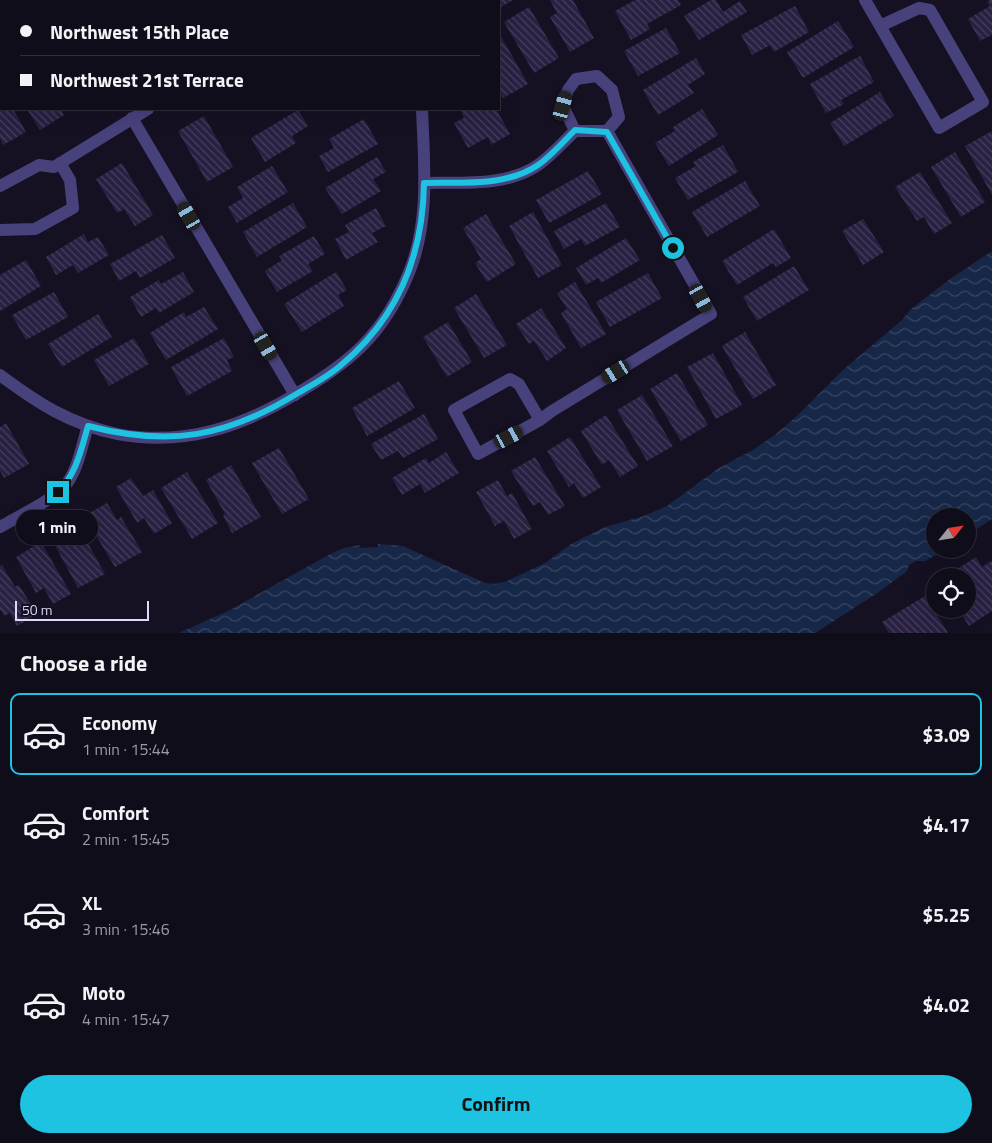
<!DOCTYPE html>
<meta charset="utf-8">
<style>
:root{--surface:#100d1a;--page:#191623;--text:#f1f3f6;--muted:#9c9ca2;--line:#302d39;--accent:#1dc3e1}
body{margin:0;font-family:"Titillium Web",sans-serif;background:var(--page);color:var(--text);height:100vh;display:flex;flex-direction:column;font-size:19px;white-space:nowrap}
*{box-sizing:border-box;margin:0}
p{font-size:16px;color:var(--muted)}
.icon{flex:none;width:28px;height:28px;fill:none;stroke:currentColor;stroke-width:2;stroke-linecap:round;stroke-linejoin:round}
.map{position:relative;height:633px;overflow:hidden}
.sheet{display:flex;flex-direction:column;background:var(--surface);flex:1}
.sheet>*{flex:none}
.banner{position:absolute;left:0px;top:0px;width:500px;height:110px;box-shadow:0 5px 20px #0002,0 0 0 1px var(--line);display:grid;align-content:center;height:110px;padding:0 20px;background:var(--surface)}
.needle{width:32px;rotate:60deg}
.fabs{position:absolute;left:926px;top:508px;display:grid;gap:10px}
.fabs a{display:grid;place-items:center;width:50px;height:50px;border-radius:50%;background:var(--surface);box-shadow:0 5px 20px #0002,0 0 0 1px var(--line);font-size:25px}
.scale{position:absolute;left:15px;bottom:12px;width:134px;box-sizing:border-box;padding-left:5px;border:2px solid #ded8fa;border-top:0;font-size:14px;line-height:18px;white-space:nowrap;color:#ded8fa;-webkit-text-stroke:4px #151123;paint-order:stroke}
.end{position:absolute;width:22px;height:22px;margin:-11px;border:6px solid #1dc3e1;background:#111;box-shadow:0 0 0 2px #111}
.from{border-radius:50%}
.bubble{position:absolute;height:35px;border-radius:18px;background:var(--surface);box-shadow:0 5px 20px #0002,0 0 0 1px var(--line);font-size:16px;font-weight:700;line-height:35px;text-align:center}
.car{position:absolute;width:15px;height:30px;margin:-15px -8px;border-radius:6px;box-shadow:0 0 4px 1px #0007;background:linear-gradient(#222 24%,#8ab4d8 0 40%,#222 0 76%,#8ab4d8 0 86%,#222 0)}
.banner b{display:flex;align-items:center;gap:18px;height:48px;font-size:19px}
.banner b+b{border-top:1px solid var(--line)}
.banner i{width:12px;height:12px;background:var(--text)}
ul{padding:0;list-style:none}
li{display:flex;align-items:center;gap:15px;height:82px;margin:0 10px 8px;padding:0 10px;border:2px solid transparent;border-radius:10px}
li div{flex:1}
li b{display:block;font-size:19px}
li em{font-style:normal;font-weight:700}
li.on{border-color:var(--accent)}
li>.icon{width:45px;height:45px;stroke-width:1.5}
h2{padding:0 20px;font-size:22px;line-height:60px}
.primary-button{display:flex;gap:10px;margin-top:auto;padding:10px 20px}
.primary-button a{flex:1;height:58px;border-radius:30px;background:var(--accent);color:#111;font-size:20px;font-weight:700;line-height:58px;text-align:center}
.map>svg:first-child{display:block}
.water{fill:url(#water-waves)}
.building{fill:url(#building-back-hatch)}
.lines{fill:none;stroke-linecap:round;stroke-linejoin:round}
.minor{stroke:#48427c;stroke-width:12}
.route{stroke:#1dc3e1;stroke-width:6}
</style>
<div class="map">
<svg width="992" height="633" viewBox="0 0 992 633">
<defs>
<pattern id="water-waves" width="16" height="10" patternUnits="userSpaceOnUse" patternTransform="scale(1.25)"><rect width="16" height="10" fill="#172748"/><path d="M0 5q4-4 8 0t8 0" fill="none" stroke="#384663"/></pattern>
<pattern id="building-back-hatch" width="6" height="6" patternUnits="userSpaceOnUse" patternTransform="scale(1.25)"><rect width="6" height="6" fill="#292042"/><path d="M-1 5l2 2M0 0l6 6M5-1l2 2" fill="none" stroke="#48405e"/></pattern>
</defs>
<rect width="100%" height="100%" fill="#151123"/>
<path class="water" d="M992 251V519L968 535V516H935V549H947L925 561H916L909 565 907 571 879 592 815 633H179L230 610 332 553 344 548 360 545V548L378 547V544L403 546 485 583 496 584 507 581 545 563 571 544 605 527 644 516 667 506 719 468 753 450 776 434 798 415 844 369 901 321 911 309 950 279Z"/>
<path class="building" d="M499 0H513L501 7Z
M550 0H573L594 38 570 52 550 17 557 13Z
M635 0H678L681 5 647 24 650 29 631 40 615 11Z
M711 0H716L723 12 740 1 747 12 699 40 684 16Z
M990 0H992V35L980 41 968 19 990 6 987 2Z
M795 6 809 32 774 52 770 45 752 55 741 35Z
M529 7 559 58 534 73 504 22Z
M838 21 854 47 803 78 787 52Z
M666 28 680 53 638 76 624 51Z
M499 33 528 84 503 98 499 91Z
M860 56 874 82 841 100 844 104 826 113 810 84Z
M696 58 705 74 688 85 694 93 658 115 643 90Z
M880 92 894 116 844 146 830 123Z
M0 109H13L26 132 3 145 0 138Z
M27 109H61L64 115 40 130Z
M460 109H496L510 134 491 145 488 137 468 148 454 123 464 118Z
M702 109 718 135 669 166 655 143 675 131 673 127Z
M298 110 308 126 292 136 296 143 265 162 251 138Z
M204 116 233 167 207 182 178 131Z
M364 119 378 144 328 172 319 156 334 148 329 139Z
M992 131V195L965 146Z
M723 145 738 172 688 200 675 178 696 166 693 162Z
M955 152 985 202 961 217 931 167Z
M377 157 386 172 373 179 381 191 342 214 325 188Z
M122 163 153 215 135 226 124 209 117 213 96 179Z
M272 166 288 192 237 223 228 207 243 198 237 187Z
M588 171 602 194 549 223 536 200Z
M920 172 952 223 934 234 924 217 917 221 895 187Z
M745 181 760 206 707 237 692 212Z
M293 203 307 227 257 257 243 232Z
M606 203 620 227 585 246 581 239 564 249 554 231Z
M376 208 386 226 372 233 378 242 346 260 335 239 349 232 345 225Z
M533 212 562 265 538 278 509 226Z
M486 214 516 264 487 282 475 263 481 259 463 228Z
M863 219 884 252 863 265 842 231Z
M774 229 791 258 776 267 773 263 737 285 722 261Z
M84 234 88 242 98 237 109 255 78 273 73 265 56 275 46 257Z
M162 235 175 258 140 278 136 271 119 281 110 264Z
M314 236 325 254 308 264 313 271 277 292 265 271 282 260 279 256Z
M626 238 640 260 601 283 598 278 586 285 576 268Z
M26 260 41 286 0 311V275Z
M794 266 809 290 757 321 743 297Z
M183 272 194 292 159 313 156 308 141 317 130 297 159 280 161 284Z
M336 272 347 290 338 295 344 306 302 332 284 304Z
M648 273 662 298 610 327 596 302Z
M575 282 606 334 581 348 561 313 567 309 557 293Z
M54 292 68 317 26 340 12 315Z
M476 294 507 345 484 358 454 308Z
M204 307 218 329 166 360 150 333 184 312 186 317Z
M541 308 566 348 547 361 534 341 529 344 516 324Z
M98 314 112 337 62 367 48 344Z
M448 322 472 362 447 377 423 337Z
M745 332 776 385 753 399 722 346Z
M134 338 149 364 109 386 94 360Z
M224 338 234 357 227 360 232 371 187 396 171 367Z
M713 353 742 405 716 419 687 367Z
M677 373 708 425 681 441 650 389Z
M399 381 415 408 367 436 352 408Z
M642 395 673 446 647 461 617 410Z
M424 414 438 439 403 458 398 451 381 460 371 444Z
M606 415 638 466 620 477 609 460 602 465 581 431Z
M6 423 29 464 4 478 0 471V427Z
M570 437 601 487 583 498 574 483 569 487 547 451Z
M279 448 309 499 282 514 252 463Z
M446 452 459 473 425 493 420 484 402 495 392 478 426 458 429 463Z
M535 457 565 506 548 515 540 502 533 506 511 471Z
M231 465 261 517 232 533 223 515 225 514 206 480Z
M187 472 218 523 192 539 161 488Z
M131 478 143 496 153 490 172 523 154 534 144 518 137 523 116 487Z
M498 480 507 496 512 493 532 529 514 539 504 521 495 526 476 492Z
M107 503 117 520 121 517 142 552 115 567 84 516Z
M76 522 105 574 78 588 50 536Z
M41 542 71 594 53 604 44 588 36 593 16 557Z
M976 557 982 567 992 561V611L969 626 958 609H968V576H946Z
M2 565 15 587 19 585 37 614 17 626 10 613 4 616 0 609V566Z
M925 596 948 633H889L882 622Z"/>
<g class="lines">
<path class="minor" d="M865 0 939 128 983 102 930 10 919 8 880 26
M24 1 27 0
M439 1 440 0
M0 16 1 15
M132 118 295 395
M424 183C461 182 506 187 538 165 551 156 563 142 575 131H607
M0 186 39 165 54 167 148 109
M0 230 35 229 73 208 70 180 60 163
M0 375C39 404 70 424 117 434 185 447 244 426 301 391 323 378 343 365 362 346 383 325 399 298 410 270 430 219 424 162 422 109
M540 420 519 384 510 379 454 410 478 454 540 420 552 411 711 314 607 131 619 117 612 90 597 76 576 79 568 90 563 106 575 131
M0 527C17 517 59 497 68 482 79 466 82 444 88 426"/>
</g>
<g class="lines">
<path class="route" d="M58 492C76 475 81 450 88 426 170 447 227 437 298 393 312 385 327 377 340 366 397 319 423 257 424 183 461 182 506 187 538 165 551 156 563 142 575 130L607 132 673 248"/>
</g>
</svg>
<div class="fabs">
<a><svg class="needle" viewBox="-14 -14 28 28"><path d="M0-13l5 13h-10z" fill="#e53935"/><path d="M0 13l5-13h-10z" fill="#9c9ca2"/></svg></a>
<a><svg class="icon" aria-label="locate" viewBox="0 0 24 24"><circle cx="12" cy="12" r="6"/><path d="M12 2v4M12 18v4M2 12h4M18 12h4"/></svg></a>
</div>
<div class="scale">50 m</div>
<i class="end from" style="left:673px;top:248px"></i>
<i class="end" style="left:58px;top:492px"></i>
<div class="bubble" style="left:16px;top:510px;width:82px">1 min</div>
<i class="car" style="left:563px;top:106px;rotate:15deg"></i>
<i class="car" style="left:189px;top:216px;rotate:330deg"></i>
<i class="car" style="left:701px;top:298px;rotate:151deg"></i>
<i class="car" style="left:266px;top:346px;rotate:150deg"></i>
<i class="car" style="left:616px;top:372px;rotate:239deg"></i>
<i class="car" style="left:509px;top:437px;rotate:62deg"></i>
<div class="banner">
<b><i class="from"></i>Northwest 15th Place</b>
<b><i></i>Northwest 21st Terrace</b>
</div>
</div>
<section class="sheet">
<h2>Choose a ride</h2>
<ul>
<li class="on"><svg class="icon" aria-label="car" viewBox="0 0 24 24"><path d="M5 17H2v-5l4-1 3-4h7l3 4 3 1v5h-3M9 17h6M6 11h13"/><circle cx="7" cy="17" r="2"/><circle cx="17" cy="17" r="2"/></svg><div><b>Economy</b><p>1 min · 15:44</p></div><em>$3.09</em></li>
<li><svg class="icon" aria-label="car" viewBox="0 0 24 24"><path d="M5 17H2v-5l4-1 3-4h7l3 4 3 1v5h-3M9 17h6M6 11h13"/><circle cx="7" cy="17" r="2"/><circle cx="17" cy="17" r="2"/></svg><div><b>Comfort</b><p>2 min · 15:45</p></div><em>$4.17</em></li>
<li><svg class="icon" aria-label="car" viewBox="0 0 24 24"><path d="M5 17H2v-5l4-1 3-4h7l3 4 3 1v5h-3M9 17h6M6 11h13"/><circle cx="7" cy="17" r="2"/><circle cx="17" cy="17" r="2"/></svg><div><b>XL</b><p>3 min · 15:46</p></div><em>$5.25</em></li>
<li><svg class="icon" aria-label="car" viewBox="0 0 24 24"><path d="M5 17H2v-5l4-1 3-4h7l3 4 3 1v5h-3M9 17h6M6 11h13"/><circle cx="7" cy="17" r="2"/><circle cx="17" cy="17" r="2"/></svg><div><b>Moto</b><p>4 min · 15:47</p></div><em>$4.02</em></li>
</ul>
<div class="primary-button"><a>Confirm</a></div>
</section>
